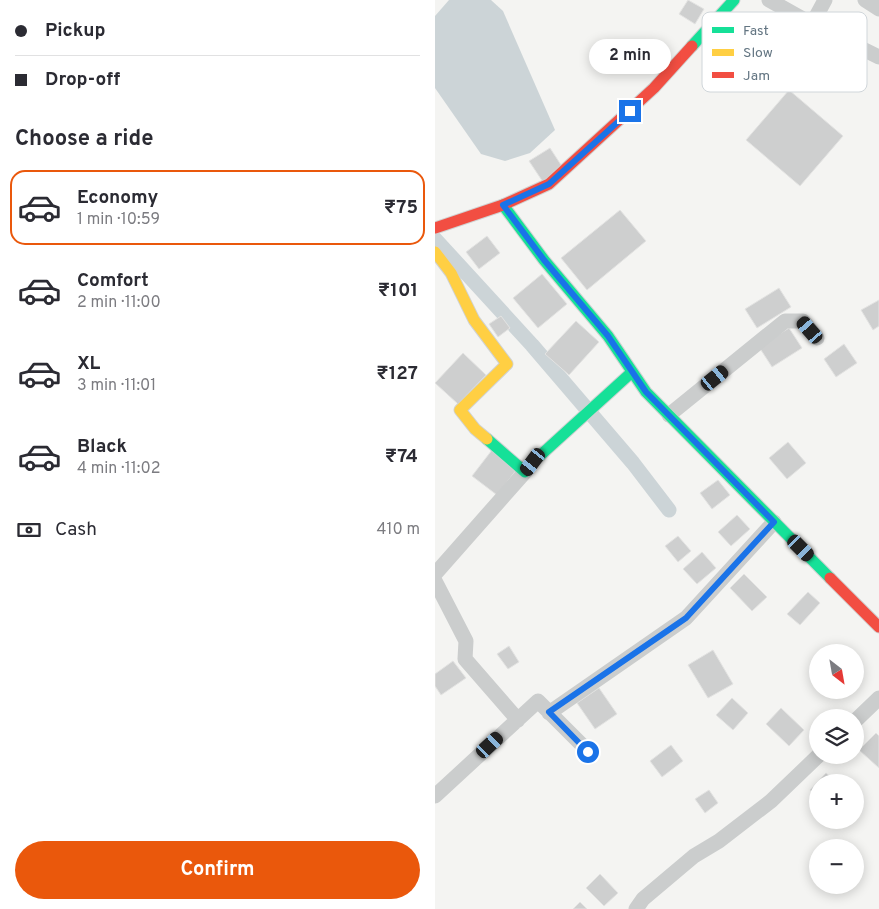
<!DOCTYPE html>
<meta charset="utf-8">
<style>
:root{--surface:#fff;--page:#f2f2f3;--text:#2b2b33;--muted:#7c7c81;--line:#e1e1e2;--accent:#ea580c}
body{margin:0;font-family:Overpass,sans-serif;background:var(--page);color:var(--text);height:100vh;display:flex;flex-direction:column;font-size:19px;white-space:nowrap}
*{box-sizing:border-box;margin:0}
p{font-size:16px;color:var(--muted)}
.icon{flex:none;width:28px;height:28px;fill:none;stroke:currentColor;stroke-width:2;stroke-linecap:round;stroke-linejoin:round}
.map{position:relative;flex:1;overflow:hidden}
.side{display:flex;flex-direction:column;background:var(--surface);width:435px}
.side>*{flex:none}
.top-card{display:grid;align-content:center;height:110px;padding:0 15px;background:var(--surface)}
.needle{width:32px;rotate:149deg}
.tools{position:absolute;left:374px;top:644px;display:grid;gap:10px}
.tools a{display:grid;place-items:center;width:55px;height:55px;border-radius:50%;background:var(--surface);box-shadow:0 2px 12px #0003;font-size:25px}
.end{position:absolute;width:22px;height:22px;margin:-11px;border:6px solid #1a73e8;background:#fff;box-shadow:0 0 0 2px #fff}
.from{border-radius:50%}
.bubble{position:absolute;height:35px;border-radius:18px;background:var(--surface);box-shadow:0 2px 12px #0003;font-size:16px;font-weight:700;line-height:35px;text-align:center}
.car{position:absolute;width:15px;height:30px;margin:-15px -8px;border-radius:6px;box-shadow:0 0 4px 1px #0007;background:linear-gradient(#222 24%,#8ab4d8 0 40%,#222 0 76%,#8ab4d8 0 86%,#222 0)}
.top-card b{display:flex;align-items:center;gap:18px;height:48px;font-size:19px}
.top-card b+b{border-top:1px solid var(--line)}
.top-card i{width:12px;height:12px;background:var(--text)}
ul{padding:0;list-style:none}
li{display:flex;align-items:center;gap:15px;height:75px;margin:0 10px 8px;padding:0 5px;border:2px solid transparent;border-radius:15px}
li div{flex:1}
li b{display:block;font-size:19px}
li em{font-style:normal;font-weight:700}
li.on{border-color:var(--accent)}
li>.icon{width:45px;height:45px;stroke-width:1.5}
h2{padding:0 15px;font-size:22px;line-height:60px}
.pay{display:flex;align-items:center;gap:12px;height:55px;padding:0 15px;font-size:19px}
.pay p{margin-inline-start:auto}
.button{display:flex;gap:10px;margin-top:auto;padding:10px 15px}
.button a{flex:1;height:58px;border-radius:30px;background:var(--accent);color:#fff;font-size:20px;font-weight:700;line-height:58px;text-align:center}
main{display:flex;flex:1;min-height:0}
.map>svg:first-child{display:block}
.water{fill:#ccd4d7}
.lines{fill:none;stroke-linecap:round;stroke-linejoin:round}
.canal{stroke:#ccd4d7;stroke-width:15}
.building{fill:#cecfcf;stroke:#e3e3e2}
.fast-casing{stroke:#d0d2d2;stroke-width:13}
.slow-casing{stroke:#d0d2d2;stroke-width:13}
.jam-casing{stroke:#d0d2d2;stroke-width:13}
.street{stroke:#cbcdcd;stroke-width:15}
.fast{stroke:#16e098;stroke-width:11}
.slow{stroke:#ffcf43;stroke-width:11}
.jam{stroke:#f24e42;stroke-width:11}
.route{stroke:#1a73e8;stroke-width:6}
.key{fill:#fff;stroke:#d0d6da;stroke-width:1}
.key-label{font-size:14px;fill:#637582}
</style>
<main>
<section class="side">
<div class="top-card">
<b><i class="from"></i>Pickup</b>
<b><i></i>Drop-off</b>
</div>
<h2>Choose a ride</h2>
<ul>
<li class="on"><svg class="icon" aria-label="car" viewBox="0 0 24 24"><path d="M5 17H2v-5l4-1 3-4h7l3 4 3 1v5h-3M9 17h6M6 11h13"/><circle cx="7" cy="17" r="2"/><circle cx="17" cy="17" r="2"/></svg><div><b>Economy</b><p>1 min · 10:59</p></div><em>₹75</em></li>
<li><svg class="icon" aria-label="car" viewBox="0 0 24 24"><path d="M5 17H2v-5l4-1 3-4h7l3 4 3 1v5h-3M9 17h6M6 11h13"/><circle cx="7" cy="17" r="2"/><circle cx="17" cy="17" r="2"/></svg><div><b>Comfort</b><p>2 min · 11:00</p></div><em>₹101</em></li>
<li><svg class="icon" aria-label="car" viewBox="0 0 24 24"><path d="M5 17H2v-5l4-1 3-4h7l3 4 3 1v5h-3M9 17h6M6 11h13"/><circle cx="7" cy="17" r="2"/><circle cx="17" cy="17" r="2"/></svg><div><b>XL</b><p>3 min · 11:01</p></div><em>₹127</em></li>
<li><svg class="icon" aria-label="car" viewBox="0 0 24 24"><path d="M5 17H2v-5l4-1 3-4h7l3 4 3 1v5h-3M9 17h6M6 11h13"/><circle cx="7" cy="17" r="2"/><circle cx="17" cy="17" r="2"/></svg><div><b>Black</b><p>4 min · 11:02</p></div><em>₹74</em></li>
</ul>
<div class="pay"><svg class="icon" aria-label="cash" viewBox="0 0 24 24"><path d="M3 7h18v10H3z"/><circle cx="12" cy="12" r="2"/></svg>Cash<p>410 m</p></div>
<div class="button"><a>Confirm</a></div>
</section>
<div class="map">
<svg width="444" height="909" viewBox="0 0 444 909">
<rect width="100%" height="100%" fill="#f4f4f2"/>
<path class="water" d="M14 0H56L68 11 120 130 95 153 70 161 46 154 0 88V16Z"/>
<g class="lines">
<path class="canal" d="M0 239 97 345 198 463 234 510"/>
</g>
<path class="building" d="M253 0 269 9 260 24 244 14Z
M354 90 408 136 365 186 311 140Z
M115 148 128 168 108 182 94 161Z
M185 210 211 241 152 290 126 258Z
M52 236 65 253 44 269 31 252Z
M107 274 132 304 103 328 78 298Z
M344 288 356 307 322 328 310 309Z
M444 300V326L438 330 426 310Z
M66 316 75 328 63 337 54 324Z
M141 321 164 342 134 375 110 354Z
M354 328 367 348 337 367 324 347Z
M409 344 422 363 401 377 389 359Z
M28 353 51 375 23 404 0 383Z
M353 442 371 463 352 479 334 458Z
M57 450 82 469 62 495 37 476Z
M283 480 295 495 277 509 265 493Z
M302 515 315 529 296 546 283 532Z
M243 536 256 551 243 562 230 546Z
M267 552 281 568 262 584 248 569Z
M309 574 332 597 317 611 295 588Z
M373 592 385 603 365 625 352 614Z
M74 646 84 662 73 669 62 654Z
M278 650 298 684 273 698 253 665Z
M18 661 31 678 6 695 0 686V674Z
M164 688 182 714 160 729 142 703Z
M297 698 313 713 298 730 281 715Z
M346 708 369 730 354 746 331 724Z
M441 733 444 736V768L424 750Z
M236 745 248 761 227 777 215 761Z
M391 773 401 782H382V797L375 790Z
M274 790 283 803 270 813 260 799Z
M165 874 183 893 169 906 151 888Z
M145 902 152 909H138Z"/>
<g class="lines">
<g class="fast-casing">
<path id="fast" d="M257 46 299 0
M68 205 109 260 173 336 211 392 395 578
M52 439 90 472 98 462 197 372"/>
</g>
<g class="slow-casing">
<path id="slow" d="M0 252 16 273 39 320 72 364 25 410 40 429 52 439"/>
</g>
<g class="jam-casing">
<path id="jam" d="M0 228 68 205 114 184 219 88 257 46
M395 578 444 627"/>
</g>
<path class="street" d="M334 0 377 24 390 0
M430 0 444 9
M377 24 444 57
M234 415 350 321H368L382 338
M0 574 90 472
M0 581 31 641 30 659 83 720
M114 713 251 618 339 522
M420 721 444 698
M0 796 103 701 153 751
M201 909 208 899 259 856 284 841 336 801 384 755"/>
<use href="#fast" class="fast"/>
<use href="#slow" class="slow"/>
<use href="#jam" class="jam"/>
</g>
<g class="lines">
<path class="route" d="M153 752 114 712 251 618 339 522 211 392 173 336 109 260 68 205 114 184 195 111"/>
</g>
<rect x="267" y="12" width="165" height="80" rx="8" class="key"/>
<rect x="277" y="27" width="22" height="6" fill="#16e098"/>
<rect x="277" y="49" width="22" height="7" fill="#ffcf43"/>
<rect x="277" y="72" width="22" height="6" fill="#f24e42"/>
<g class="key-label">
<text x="308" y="35">Fast</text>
<text x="308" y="57">Slow</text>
<text x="308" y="80">Jam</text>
</g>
</svg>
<div class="tools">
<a><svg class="needle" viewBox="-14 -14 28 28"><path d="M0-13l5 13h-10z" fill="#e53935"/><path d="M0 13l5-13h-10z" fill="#7c7c81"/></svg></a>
<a><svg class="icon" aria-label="layers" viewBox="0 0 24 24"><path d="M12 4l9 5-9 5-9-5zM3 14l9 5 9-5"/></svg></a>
<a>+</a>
<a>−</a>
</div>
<i class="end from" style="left:153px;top:752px"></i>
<i class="end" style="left:195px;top:111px"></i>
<div class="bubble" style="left:154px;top:39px;width:82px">2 min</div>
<i class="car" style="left:375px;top:330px;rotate:319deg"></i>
<i class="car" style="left:280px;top:378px;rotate:51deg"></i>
<i class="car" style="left:98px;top:462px;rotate:217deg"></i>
<i class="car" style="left:366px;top:548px;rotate:135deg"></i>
<i class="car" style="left:55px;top:745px;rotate:47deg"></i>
</div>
</main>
